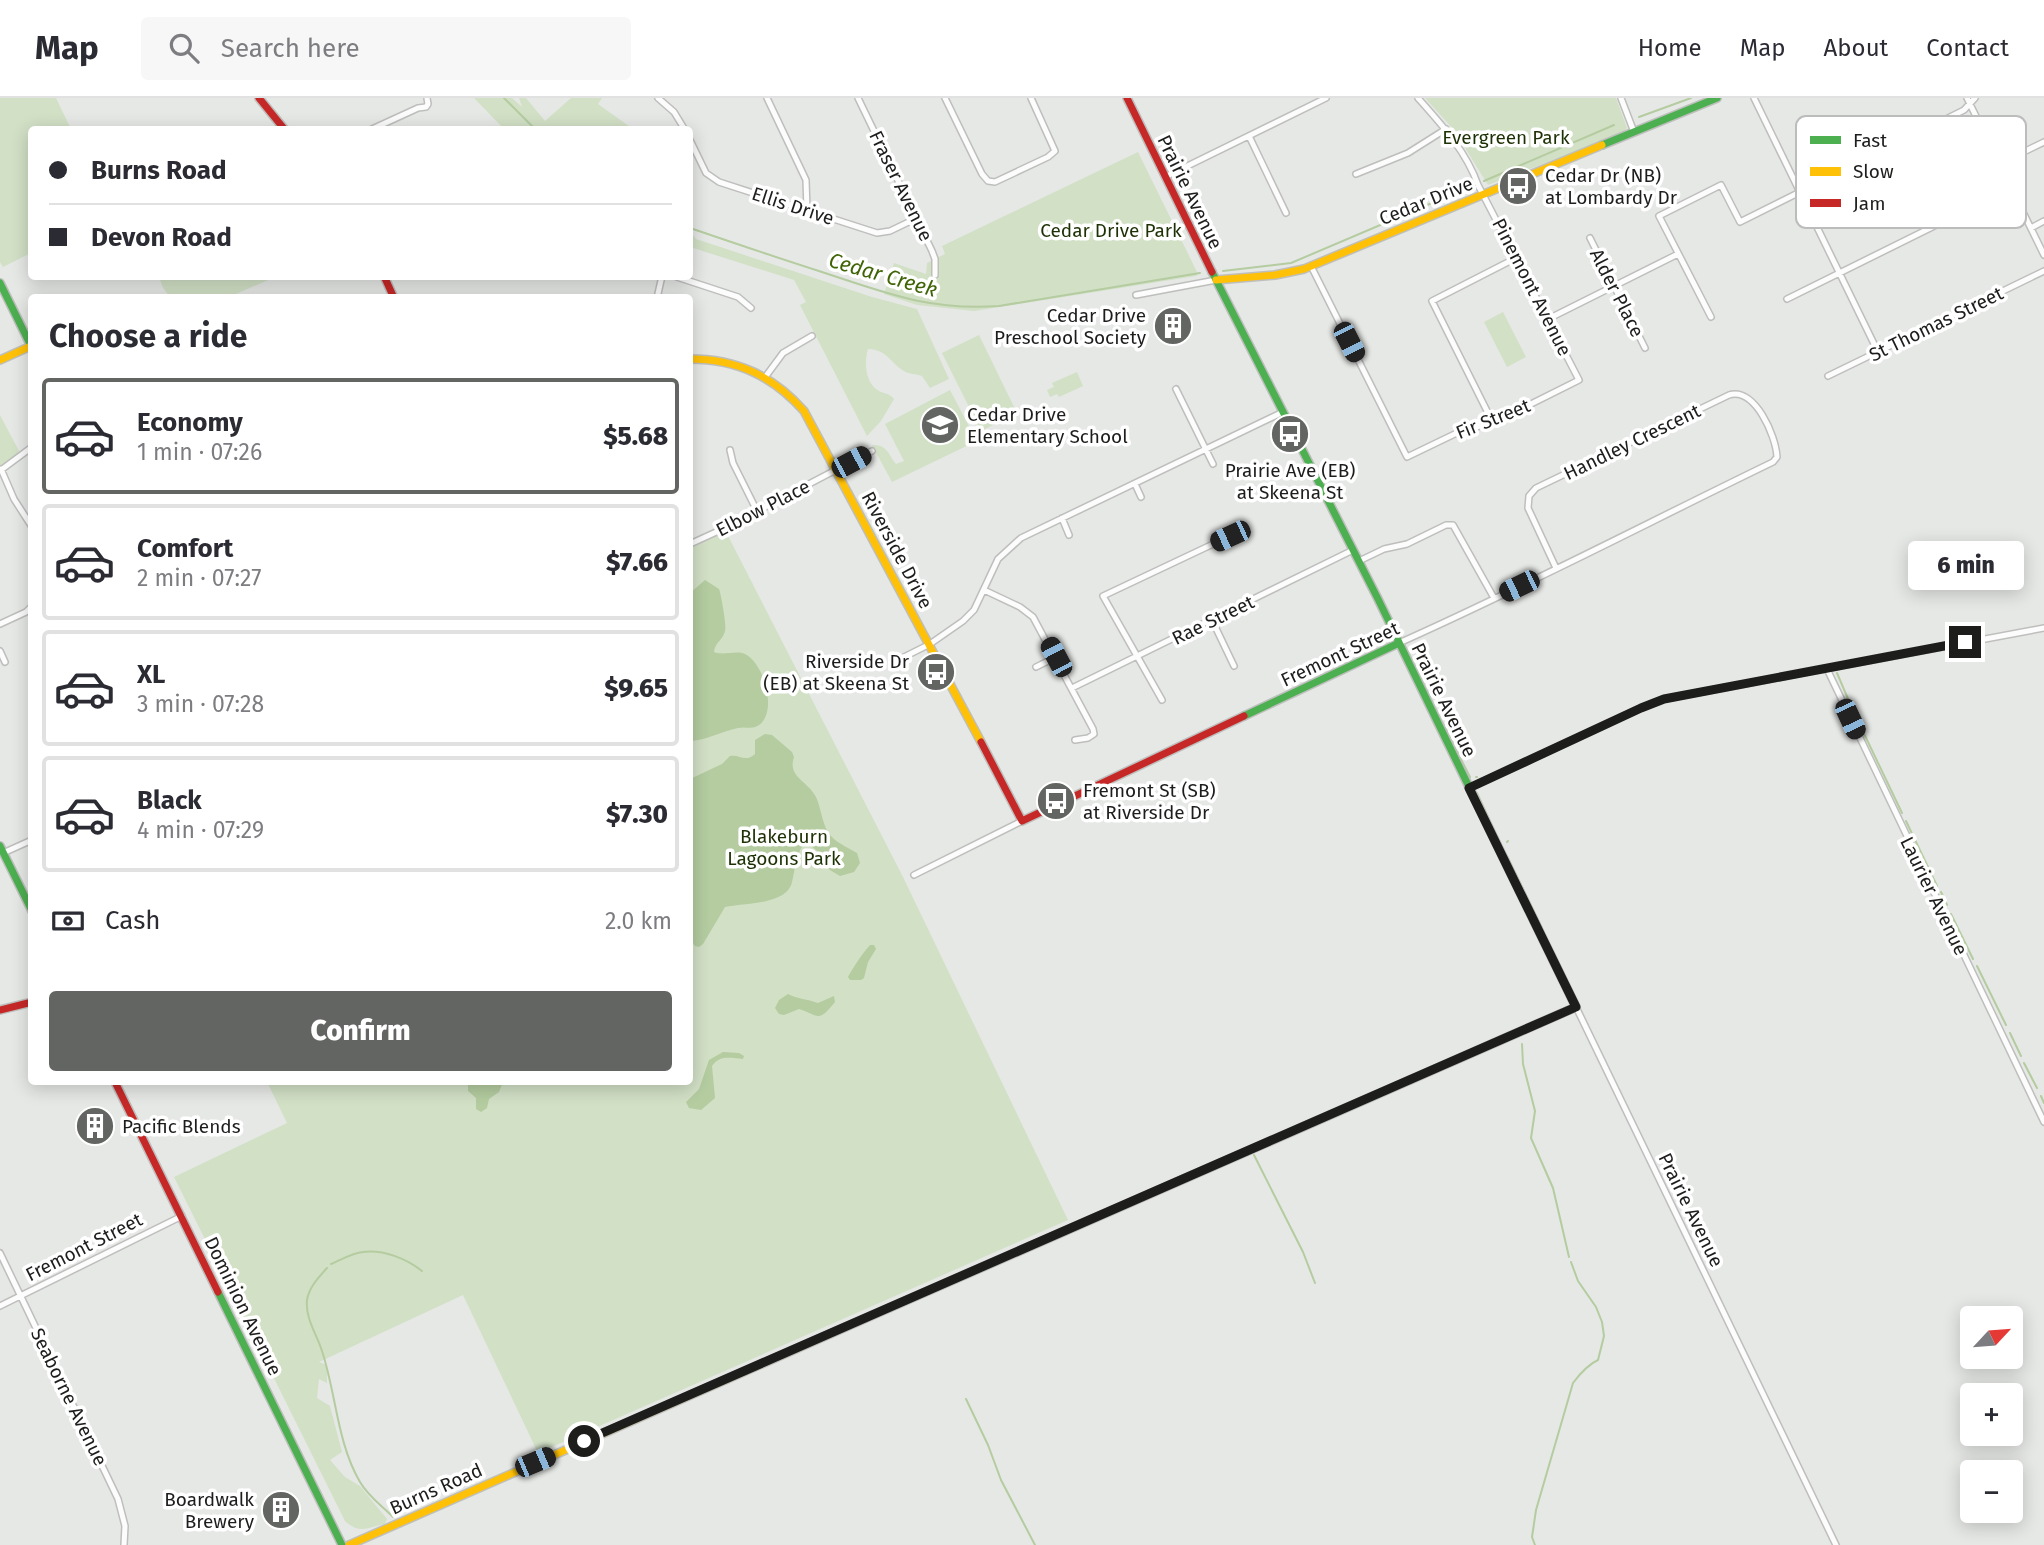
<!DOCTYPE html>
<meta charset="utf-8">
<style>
:root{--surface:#fff;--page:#f7f7f7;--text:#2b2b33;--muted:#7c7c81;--line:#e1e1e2;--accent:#636562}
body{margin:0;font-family:"Fira Sans",sans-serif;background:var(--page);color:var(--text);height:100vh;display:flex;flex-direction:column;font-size:26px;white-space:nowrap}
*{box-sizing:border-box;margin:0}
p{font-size:23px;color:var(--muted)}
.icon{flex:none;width:38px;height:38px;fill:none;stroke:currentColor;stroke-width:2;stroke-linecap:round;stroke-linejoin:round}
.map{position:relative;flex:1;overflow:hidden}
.details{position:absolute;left:28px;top:196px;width:665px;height:791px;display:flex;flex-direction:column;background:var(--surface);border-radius:7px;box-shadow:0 4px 18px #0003}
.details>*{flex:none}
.guide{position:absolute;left:28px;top:28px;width:665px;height:154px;border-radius:7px;box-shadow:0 4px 18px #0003;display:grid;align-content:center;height:154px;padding:0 21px;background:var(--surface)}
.needle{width:46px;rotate:64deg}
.buttons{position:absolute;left:1960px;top:1208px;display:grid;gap:14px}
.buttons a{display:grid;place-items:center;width:63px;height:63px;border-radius:7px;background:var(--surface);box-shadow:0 4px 18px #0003;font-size:35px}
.end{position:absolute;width:32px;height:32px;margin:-16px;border:9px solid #1d1e1c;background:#fff;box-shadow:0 0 0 4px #fff}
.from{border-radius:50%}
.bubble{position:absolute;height:49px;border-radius:7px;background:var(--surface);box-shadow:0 4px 18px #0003;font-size:23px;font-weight:800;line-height:49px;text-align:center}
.car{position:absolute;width:21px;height:42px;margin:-21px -10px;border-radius:9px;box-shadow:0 0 5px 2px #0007;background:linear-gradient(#222 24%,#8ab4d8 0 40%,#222 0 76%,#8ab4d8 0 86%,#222 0)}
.guide b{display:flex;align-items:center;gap:24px;height:66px;font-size:26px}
.guide b+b{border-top:2px solid var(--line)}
.guide i{width:18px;height:18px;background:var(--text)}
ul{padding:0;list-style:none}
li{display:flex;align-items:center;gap:21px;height:116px;margin:0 14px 10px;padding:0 7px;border:4px solid var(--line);border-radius:7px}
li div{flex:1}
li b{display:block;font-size:26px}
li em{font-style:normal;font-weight:800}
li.on{border-color:var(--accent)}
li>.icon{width:63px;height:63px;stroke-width:1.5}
h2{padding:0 21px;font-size:32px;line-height:84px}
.pay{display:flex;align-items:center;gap:18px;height:77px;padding:0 21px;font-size:26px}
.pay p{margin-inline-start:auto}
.cta{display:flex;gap:14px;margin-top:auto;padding:14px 21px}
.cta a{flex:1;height:80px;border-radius:7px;background:var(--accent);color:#fff;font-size:28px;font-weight:800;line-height:80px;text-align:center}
header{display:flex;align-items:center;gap:42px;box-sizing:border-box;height:98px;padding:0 35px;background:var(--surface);border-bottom:2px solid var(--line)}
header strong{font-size:33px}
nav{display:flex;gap:38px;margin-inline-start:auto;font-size:24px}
.search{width:490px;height:63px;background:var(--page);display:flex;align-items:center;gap:18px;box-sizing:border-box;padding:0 24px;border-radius:7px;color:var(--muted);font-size:26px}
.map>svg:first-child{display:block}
.green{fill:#d2e0c6}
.water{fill:#b4cca0}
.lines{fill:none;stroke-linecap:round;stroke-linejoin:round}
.stream{stroke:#b4cca0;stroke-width:2}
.street-casing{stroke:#bebfbd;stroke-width:8}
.fast-casing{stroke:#bebfbd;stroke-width:10}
.slow-casing{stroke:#bebfbd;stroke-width:10}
.jam-casing{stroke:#bebfbd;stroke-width:10}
.street{stroke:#fbfcfb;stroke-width:5}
.fast{stroke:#4caf50;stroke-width:7}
.slow{stroke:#ffc107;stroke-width:7}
.jam{stroke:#c62828;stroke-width:7}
.route{stroke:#1d1e1c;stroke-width:9}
.labels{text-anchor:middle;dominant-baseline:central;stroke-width:7;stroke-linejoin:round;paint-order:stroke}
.park-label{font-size:19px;fill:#1d3104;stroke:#fff}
.poi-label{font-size:19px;fill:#1d1e1c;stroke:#fff;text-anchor:start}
.street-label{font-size:19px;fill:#1d1e1c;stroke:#fff}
.water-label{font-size:21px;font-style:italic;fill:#3f6406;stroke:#fff}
.key{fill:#fff;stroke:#bbbcbb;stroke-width:2}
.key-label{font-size:19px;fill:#1d1e1c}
</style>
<header>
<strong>Map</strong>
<div class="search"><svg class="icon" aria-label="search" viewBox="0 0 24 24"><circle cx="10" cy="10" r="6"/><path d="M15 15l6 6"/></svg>Search here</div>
<nav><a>Home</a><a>Map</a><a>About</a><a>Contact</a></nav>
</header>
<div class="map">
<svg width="2044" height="1447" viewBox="0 0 2044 1447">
<rect width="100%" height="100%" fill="#e6e8e5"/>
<path class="green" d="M0 0H56L71 31 32 32 31 155 3 169 0 164Z
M474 0H512L522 9 519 0H526L545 23 571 0H602L598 6 633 31H504Z
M1425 0H1616L1627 30 1621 36 1488 87 1454 32Z
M1138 54 1198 176 1196 178 974 213 917 207 884 196 894 165 926 176 927 165 945 156 942 148Z
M690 133 696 141 872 199 917 211 949 281 930 290 922 278C916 276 908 276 904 273 889 264 888 252 868 251 864 264 865 285 879 293 885 296 889 295 894 301L881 323 867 338 800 207 806 204 794 182 690 149Z
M159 179V178L275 179 229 199H170L163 190Z
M1503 214 1526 259 1507 269 1484 224Z
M979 237 1017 315 981 333 942 255Z
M1077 274 1083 288 1059 299 1057 296 1050 299 1047 292 1054 289 1052 285Z
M950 292 970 330 973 329 981 341 892 384 872 347C887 346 888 356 896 366L904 363 885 326Z
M0 317 19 353 14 360 0 368Z
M726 434 903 779 1068 1122 538 1355 463 1197 319 1264 327 1267V1285L319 1281 317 1300 330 1308 342 1354 330 1362 345 1379 360 1388 387 1421 385 1426C368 1429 360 1437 345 1423L174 1079 287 1025 267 984H690V450Z"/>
<path class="water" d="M705 482 719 491C721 496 727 529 725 533 723 542 715 544 714 554 724 558 736 552 745 556 764 565 778 614 759 627 752 632 746 628 738 630 722 633 707 642 691 643H690V495Z
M765 636 772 637 792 654 794 659C787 679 808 683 816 699 822 712 822 730 833 740 839 746 849 750 857 755L860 765 854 774 840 778C832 773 822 769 823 758L809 746 803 747C796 757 795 771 792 784 787 807 744 805 725 809L703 846 699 849 695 848 690 841V681L722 666 730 658C740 656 745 665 755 656V642Z
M874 847 876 851 868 864 864 880 861 882H850L848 879C854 868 862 856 870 847Z
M788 896C798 901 807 901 818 905L834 898 835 904C818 925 820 918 799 911L784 917 779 916 775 910 779 902Z
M723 954 739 955 744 958 743 961C730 960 720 957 712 968L715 1000 701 1012 689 1010 686 1004 699 991 709 962Z
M468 984H503L499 994 489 1001 487 1010 481 1014 476 1011V1000L468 993Z"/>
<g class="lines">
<path class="stream" d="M504 0 536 32
M1639 19 1691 0
M1484 83 1614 27
M690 130C734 145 778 160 822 174 886 195 930 213 999 208L1200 175
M1223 173 1291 165 1472 88
M1410 559 1433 606
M1837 575 1854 615
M1858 623 1902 715
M1442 624 1470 679
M1476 679H1477
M1477 695 1498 741
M1906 723 1937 788
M1507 744 1508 743
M1507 758 1542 830
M1941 794 1947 807
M1951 816 1973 861
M1977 868 2006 927
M2010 935 2021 958
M1522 946 1523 966 1535 1013 1531 1040 1553 1090 1569 1159
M2024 965 2037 990
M2041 998 2044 1005
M1254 1057 1303 1154 1315 1185
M331 1166C341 1162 352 1155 363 1154 383 1151 407 1161 422 1173
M327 1170C319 1179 309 1189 307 1202 305 1220 317 1237 322 1253 336 1295 337 1345 360 1384 368 1398 382 1408 393 1419
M966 1301 988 1347 1001 1382 1035 1447
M1535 1447 1532 1439 1536 1412 1573 1285C1579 1277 1589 1266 1598 1262L1604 1238 1602 1224 1596 1209 1578 1183 1571 1164"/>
<g class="street-casing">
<path id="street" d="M658 0 674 14 685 32
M767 0 806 82 807 112
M858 0 932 153 935 161V177
M945 0 982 76 988 83 995 84 1048 59 1055 53 1031 0
M1621 0 1634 34
M1754 0 1878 254
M1967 0 2044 157
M370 32 418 10 426 9 428 6 427 0
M1249 38 1286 115
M690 42 706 75 719 84 877 135 890 133 917 120
M1999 66 2044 44
M1356 76 1408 55 1446 31
M1165 79 1326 0
M2031 130 2044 123
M1590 140 1645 250
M1311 168 1407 359 1463 332 1493 325 1579 282 1478 87C1466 53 1442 27 1418 0
M674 178 738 199 751 210
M1136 197 1216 182
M657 200 662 178
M1787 201 2011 90
M1711 219 1659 118 1721 87 1740 124 1964 12 1975 0
M1548 221 1678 156
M766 278 783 255 812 238
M1828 278 2044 173
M1176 291 1213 366
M1493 325 1432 203 1516 160
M730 352 733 365 757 413
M1 371 14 401 32 429
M1 372 32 349
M1135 386 1141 399
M1062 420 1069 437
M690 446 725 430 872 353
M1359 463 1384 451 1407 446 1446 427H1453L1494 500
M984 492 1020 509 1033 519 1093 631 1094 636 1088 640 1075 642
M1212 522 1234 568
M0 526 26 514 32 508
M1399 545C1525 489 1649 424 1773 364L1777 359C1776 338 1755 289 1729 297L1536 390 1529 398 1528 410 1556 470
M0 553 5 564
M894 564 930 546 963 523 974 512 998 461 1021 440 1283 314
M1036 569 1056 559
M1827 571 2044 1024
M1072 590 1353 452
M1162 602 1103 498 1230 438 1244 435
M1469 690 1641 610 1664 601 2044 530
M3 755 32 742
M914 777 1022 723
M1576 909 1836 1447
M0 1155 118 1401 125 1428 124 1447
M0 1208 182 1118"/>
</g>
<g class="fast-casing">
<path id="fast" d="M1602 47 1717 0
M1212 174 1378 501 1519 792
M0 185 32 250
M1244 618 1399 545
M0 748 32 813
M218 1194 342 1447
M889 1210 1410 982"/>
</g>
<g class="slow-casing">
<path id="slow" d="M1216 182 1275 177 1304 171 1602 47
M690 261C737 261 773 278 804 313L981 644
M0 262 31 248
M1410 982 1576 909 1519 792
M349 1447 889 1210"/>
</g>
<g class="jam-casing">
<path id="jam" d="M259 0 285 32
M1127 0 1212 174
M384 178 394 200
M981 644 1022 723 1244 618
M0 912 32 904
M115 984 218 1194"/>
</g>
<use href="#street" class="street"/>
<use href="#fast" class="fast"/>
<use href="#slow" class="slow"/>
<use href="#jam" class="jam"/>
</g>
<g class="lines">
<path class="route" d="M584 1343 1576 909 1469 690 1641 610 1664 601 1965 544"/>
</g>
<defs>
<g id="bus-disc" transform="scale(2.0125)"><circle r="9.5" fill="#636562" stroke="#fff"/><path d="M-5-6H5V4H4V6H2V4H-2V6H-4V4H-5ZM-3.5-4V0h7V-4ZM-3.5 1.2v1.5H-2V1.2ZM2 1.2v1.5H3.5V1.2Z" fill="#fff"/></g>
<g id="building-disc" transform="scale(2.0125)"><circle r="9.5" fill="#636562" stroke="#fff"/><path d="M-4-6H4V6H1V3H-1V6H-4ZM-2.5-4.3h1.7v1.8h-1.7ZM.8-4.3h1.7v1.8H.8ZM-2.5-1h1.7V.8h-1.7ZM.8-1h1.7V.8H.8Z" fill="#fff"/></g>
<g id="school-disc" transform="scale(2.0125)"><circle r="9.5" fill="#636562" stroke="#fff"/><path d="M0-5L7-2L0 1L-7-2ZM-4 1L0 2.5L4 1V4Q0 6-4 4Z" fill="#fff"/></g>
</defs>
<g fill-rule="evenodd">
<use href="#bus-disc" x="1518" y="88"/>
<use href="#building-disc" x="1173" y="228"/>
<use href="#school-disc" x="940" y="327"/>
<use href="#bus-disc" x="1290" y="336"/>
<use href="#bus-disc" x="936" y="574"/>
<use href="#bus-disc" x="1056" y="703"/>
<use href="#building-disc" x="95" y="1028"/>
<use href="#building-disc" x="281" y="1412"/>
</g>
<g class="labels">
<g class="park-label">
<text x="1506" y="39">Evergreen Park</text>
<text x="1111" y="132">Cedar Drive Park</text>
<text x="784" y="738">Blakeburn<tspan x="784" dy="22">Lagoons Park</tspan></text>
</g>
<g class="poi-label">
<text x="1545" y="77">Cedar Dr (NB)<tspan x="1545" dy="22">at Lombardy Dr</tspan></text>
<text x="1146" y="217" text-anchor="end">Cedar Drive<tspan x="1146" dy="22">Preschool Society</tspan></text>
<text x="967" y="316">Cedar Drive<tspan x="967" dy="22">Elementary School</tspan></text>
<text x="1290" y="372" text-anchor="middle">Prairie Ave (EB)<tspan x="1290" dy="22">at Skeena St</tspan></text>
<text x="909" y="563" text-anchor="end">Riverside Dr<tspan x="909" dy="22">(EB) at Skeena St</tspan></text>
<text x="1083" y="692">Fremont St (SB)<tspan x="1083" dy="22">at Riverside Dr</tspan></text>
<text x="122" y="1028">Pacific Blends</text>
<text x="254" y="1401" text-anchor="end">Boardwalk<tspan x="254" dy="22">Brewery</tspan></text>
</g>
<g class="street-label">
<text transform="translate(901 88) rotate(64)">Fraser Avenue</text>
<text transform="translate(1190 94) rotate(64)">Prairie Avenue</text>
<text transform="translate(1426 103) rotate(-22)">Cedar Drive</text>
<text transform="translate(793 108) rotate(18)">Ellis Drive</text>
<text transform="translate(1532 189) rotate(63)">Pinemont Avenue</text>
<text transform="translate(1617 195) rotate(63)">Alder Place</text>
<text transform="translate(1936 226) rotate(-26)">St Thomas Street</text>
<text transform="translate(1493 321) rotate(-22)">Fir Street</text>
<text transform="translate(1632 344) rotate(-26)">Handley Crescent</text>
<text transform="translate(763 410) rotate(-27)">Elbow Place</text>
<text transform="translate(897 452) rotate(62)">Riverside Drive</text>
<text transform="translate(1213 522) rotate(-26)">Rae Street</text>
<text transform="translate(1340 556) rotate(-25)">Fremont Street</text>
<text transform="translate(1444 602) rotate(64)">Prairie Avenue</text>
<text transform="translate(1934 798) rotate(64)">Laurier Avenue</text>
<text transform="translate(1691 1112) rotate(64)">Prairie Avenue</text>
<text transform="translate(84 1149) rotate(-27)">Fremont Street</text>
<text transform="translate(243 1208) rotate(64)">Dominion Avenue</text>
<text transform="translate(69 1299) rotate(64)">Seaborne Avenue</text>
<text transform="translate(436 1391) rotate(-24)">Burns Road</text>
</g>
<g class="water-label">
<text transform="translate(883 177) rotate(16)">Cedar Creek</text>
</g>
</g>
<rect x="1796" y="18" width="230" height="112" rx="10" class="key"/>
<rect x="1810" y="38" width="31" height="8" fill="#4caf50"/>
<rect x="1810" y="69" width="31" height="9" fill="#ffc107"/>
<rect x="1810" y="101" width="31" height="8" fill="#c62828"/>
<g class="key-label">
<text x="1853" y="49">Fast</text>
<text x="1853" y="80">Slow</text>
<text x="1853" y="112">Jam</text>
</g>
</svg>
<div class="buttons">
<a><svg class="needle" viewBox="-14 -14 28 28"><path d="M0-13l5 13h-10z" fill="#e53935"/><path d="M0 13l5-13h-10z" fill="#7c7c81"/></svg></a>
<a>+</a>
<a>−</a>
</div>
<i class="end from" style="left:584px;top:1343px"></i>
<i class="end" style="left:1965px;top:544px"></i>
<div class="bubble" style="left:1908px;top:443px;width:116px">6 min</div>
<i class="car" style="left:1349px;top:244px;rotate:153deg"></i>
<i class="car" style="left:851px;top:364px;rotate:62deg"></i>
<i class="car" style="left:1230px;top:438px;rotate:245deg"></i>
<i class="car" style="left:1519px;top:488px;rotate:244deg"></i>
<i class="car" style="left:1056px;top:559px;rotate:332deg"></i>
<i class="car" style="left:1850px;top:621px;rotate:155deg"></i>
<i class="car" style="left:535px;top:1364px;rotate:67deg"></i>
<div class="guide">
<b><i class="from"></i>Burns Road</b>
<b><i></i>Devon Road</b>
</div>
<section class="details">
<h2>Choose a ride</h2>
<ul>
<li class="on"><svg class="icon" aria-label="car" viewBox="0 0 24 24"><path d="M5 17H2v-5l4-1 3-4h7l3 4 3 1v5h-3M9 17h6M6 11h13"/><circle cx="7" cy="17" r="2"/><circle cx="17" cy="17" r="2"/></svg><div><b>Economy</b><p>1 min · 07:26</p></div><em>$5.68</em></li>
<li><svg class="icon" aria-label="car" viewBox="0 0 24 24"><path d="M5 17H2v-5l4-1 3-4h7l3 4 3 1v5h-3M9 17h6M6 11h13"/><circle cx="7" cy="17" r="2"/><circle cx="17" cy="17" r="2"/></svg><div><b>Comfort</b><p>2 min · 07:27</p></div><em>$7.66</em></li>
<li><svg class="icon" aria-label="car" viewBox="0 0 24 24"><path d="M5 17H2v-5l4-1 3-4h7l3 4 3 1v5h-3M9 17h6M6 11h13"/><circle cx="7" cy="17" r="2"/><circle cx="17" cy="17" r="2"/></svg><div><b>XL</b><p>3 min · 07:28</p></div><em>$9.65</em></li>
<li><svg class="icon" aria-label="car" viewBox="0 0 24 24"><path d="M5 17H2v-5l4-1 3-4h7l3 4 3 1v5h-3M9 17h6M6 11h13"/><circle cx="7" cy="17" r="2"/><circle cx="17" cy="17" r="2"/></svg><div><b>Black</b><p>4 min · 07:29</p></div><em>$7.30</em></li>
</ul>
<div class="pay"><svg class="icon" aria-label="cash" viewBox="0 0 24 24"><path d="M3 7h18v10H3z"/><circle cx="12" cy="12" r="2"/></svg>Cash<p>2.0 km</p></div>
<div class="cta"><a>Confirm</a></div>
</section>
</div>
